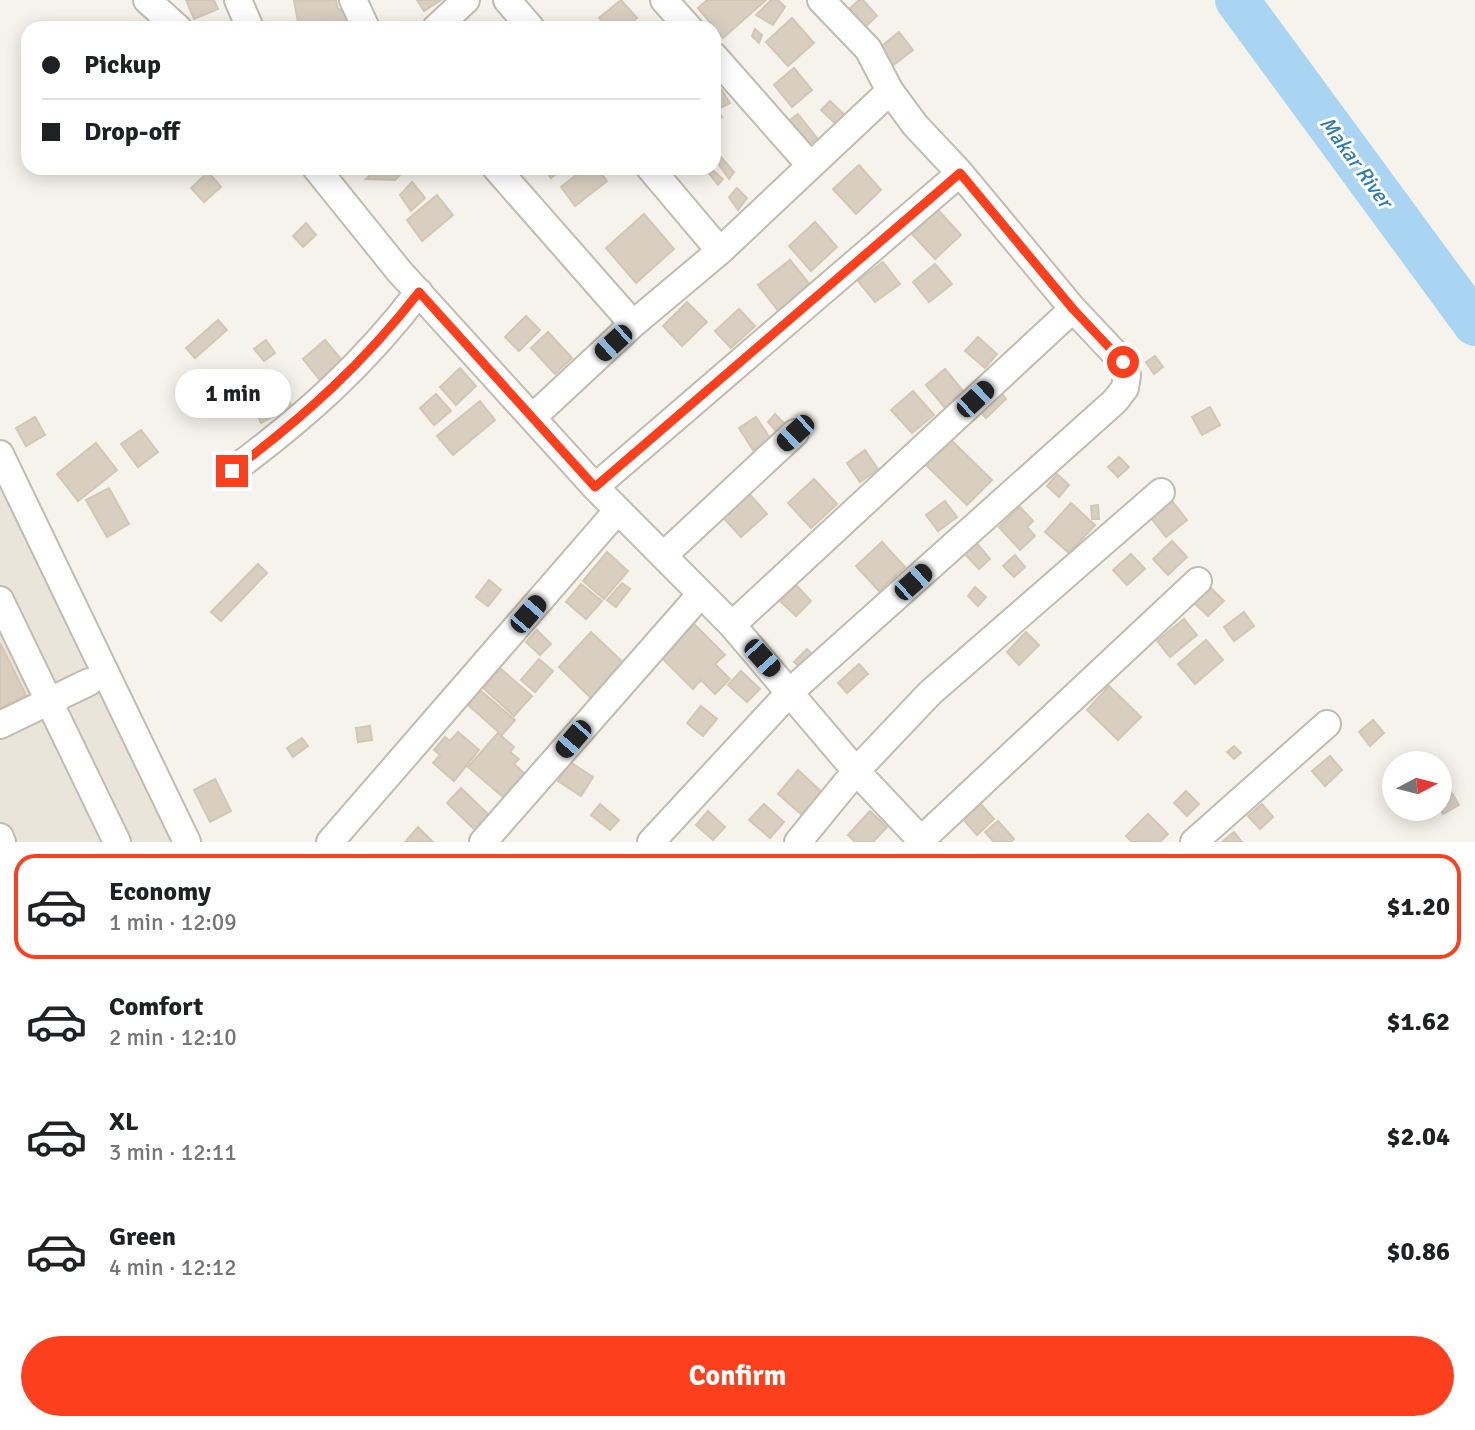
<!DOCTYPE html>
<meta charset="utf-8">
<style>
:root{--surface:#fff;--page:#f6f6f6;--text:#202124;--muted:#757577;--line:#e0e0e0;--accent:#fc3f1d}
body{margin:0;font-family:Signika,sans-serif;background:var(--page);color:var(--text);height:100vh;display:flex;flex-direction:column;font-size:26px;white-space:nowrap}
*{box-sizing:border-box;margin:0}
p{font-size:23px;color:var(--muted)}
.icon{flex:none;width:38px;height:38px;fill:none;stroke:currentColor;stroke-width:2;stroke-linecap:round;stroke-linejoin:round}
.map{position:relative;height:842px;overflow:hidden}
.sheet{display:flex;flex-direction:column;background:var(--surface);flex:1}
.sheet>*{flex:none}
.top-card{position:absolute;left:21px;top:21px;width:700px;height:154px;border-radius:21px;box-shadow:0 4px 18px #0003;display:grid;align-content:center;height:154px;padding:0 21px;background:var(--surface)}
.needle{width:46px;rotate:83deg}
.fabs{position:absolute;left:1382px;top:751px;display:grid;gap:14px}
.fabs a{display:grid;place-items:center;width:70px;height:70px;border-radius:50%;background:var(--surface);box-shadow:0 4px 18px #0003;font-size:35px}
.end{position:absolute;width:32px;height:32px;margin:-16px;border:9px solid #fc3f1d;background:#fff;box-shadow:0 0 0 4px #fff}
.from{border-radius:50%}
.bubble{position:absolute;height:49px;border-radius:24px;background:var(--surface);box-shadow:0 4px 18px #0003;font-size:23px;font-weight:700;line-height:49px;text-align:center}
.car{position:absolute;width:21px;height:42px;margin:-21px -10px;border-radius:9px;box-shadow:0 0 5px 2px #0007;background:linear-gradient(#222 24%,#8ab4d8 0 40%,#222 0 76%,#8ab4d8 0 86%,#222 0)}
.top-card b{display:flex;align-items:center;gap:24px;height:66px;font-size:26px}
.top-card b+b{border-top:2px solid var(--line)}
.top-card i{width:18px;height:18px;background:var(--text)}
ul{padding:12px 0 0;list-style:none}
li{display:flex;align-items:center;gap:21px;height:105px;margin:0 14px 10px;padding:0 7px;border:4px solid transparent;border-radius:21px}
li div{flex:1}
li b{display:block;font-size:26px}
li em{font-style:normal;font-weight:700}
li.on{border-color:var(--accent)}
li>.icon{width:63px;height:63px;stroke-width:1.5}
.action{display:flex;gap:14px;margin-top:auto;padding:14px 21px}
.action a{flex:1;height:80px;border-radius:42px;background:var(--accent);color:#fff;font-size:28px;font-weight:700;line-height:80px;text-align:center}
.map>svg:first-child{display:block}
.residential{fill:#eae5da}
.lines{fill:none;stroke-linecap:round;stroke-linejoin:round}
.river{stroke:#a9d4f2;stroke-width:44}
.building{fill:#d8cfc1;stroke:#d3c7b4;stroke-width:2}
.street-casing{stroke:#c2bbae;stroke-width:30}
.street{stroke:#fff;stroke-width:26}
.route{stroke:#fc3f1d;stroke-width:9}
.labels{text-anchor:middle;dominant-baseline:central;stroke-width:6;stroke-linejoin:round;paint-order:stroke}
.water-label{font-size:21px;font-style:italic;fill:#2e7ab2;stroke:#fff}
</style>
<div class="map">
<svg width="1475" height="842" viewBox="0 0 1475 842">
<rect width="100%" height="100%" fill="#f6f3ec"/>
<path class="residential" d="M0 476 174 842H0Z"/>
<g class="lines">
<path class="river" d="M1237 0 1475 324"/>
</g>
<path class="building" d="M186 0H214L218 9 194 19Z
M336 0 338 10 348 8 352 28H330L329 21 299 26 294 1Z
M417 0H441L424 11Z
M621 0 637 18 625 28H607L599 18Z
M707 0H766L723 38 698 8Z
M771 0H778L785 7 773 25 756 15Z
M859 0H863L877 16 865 27 849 9Z
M792 18 814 43 788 66 766 42Z
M73 22 88 28H57L65 23Z
M755 29 762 35 759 43 752 36Z
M899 32 913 50 892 66 878 49Z
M794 68 812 90 792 107 774 85Z
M721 89 730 103 718 109 722 117 714 121V98Z
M830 101 847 117 839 127 821 110Z
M798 114 817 138 805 147 786 123Z
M721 157 734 172 729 179 715 159Z
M859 165 881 190 856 214 833 189Z
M377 168H407L395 180 366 179Z
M543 168H563L551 178Z
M585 168H597L607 181 575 206 561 187Z
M710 168 723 179 718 185 707 171Z
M208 172 221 187 204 202 191 188Z
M412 182 425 198 411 211 400 195Z
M737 188 747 198 738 210 729 197Z
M437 195 453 215 422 241 407 220Z
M938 210 961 235 935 259 912 234Z
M644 214 674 249 636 283 606 248Z
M815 222 837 247 811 271 789 246Z
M306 223 316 235 303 247 293 236Z
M790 260 812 287 780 313 758 285Z
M883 262 900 284 875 302 858 281Z
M935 264 952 284 929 302 913 282Z
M687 302 707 322 682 346 663 326Z
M739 309 755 326 731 348 715 331Z
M526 316 540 330 519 351 505 337Z
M218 320 227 330 195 358 186 348Z
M548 332 572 358 555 374 531 348Z
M978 337 997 354 985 368 965 351Z
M266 340 275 353 264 361 254 349Z
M325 340 346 365 323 384 303 359Z
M1155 356 1163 367 1154 374 1146 362Z
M460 368 476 386 456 405 440 387Z
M945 369 964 392 945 408 926 385Z
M275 374 292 407 261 423 244 389Z
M913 391 934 415 912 433 891 410Z
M999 391 1006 399 986 418 978 410Z
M436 394 451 411 434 425 420 408Z
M480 401 495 420 453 455 437 436Z
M1210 407 1220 425 1202 435 1192 417Z
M775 414 784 423 776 431 768 422Z
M35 417 45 435 26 446 16 428Z
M756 417 770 438 753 450 739 428Z
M141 430 158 452 138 467 121 444Z
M950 439 992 480 967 505 925 464Z
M96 443 117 470 78 501 57 474Z
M865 450 878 469 860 482 847 463Z
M1119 457 1129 467 1118 477 1108 467Z
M1057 474 1069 485 1059 497 1047 486Z
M814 479 837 504 811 528 788 503Z
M109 488 129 524 107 537 86 500Z
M745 489 767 514 741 537 719 513Z
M945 501 957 517 938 531 926 515Z
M1172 501 1187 520 1166 537 1151 518Z
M1071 503 1095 525 1069 553 1045 532Z
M1098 505 1099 519H1092L1091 506Z
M1020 507 1033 521 1027 527 1035 536 1020 550 999 527Z
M974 540 990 559 979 569 962 551Z
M1172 541 1187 557 1168 575 1153 559Z
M882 542 905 567 879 591 856 566Z
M607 552 628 571 604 599 583 581Z
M1131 554 1145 569 1127 585 1113 570Z
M1015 555 1025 567 1014 577 1003 566Z
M258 564 267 573 221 621 211 612Z
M489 580 501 590 488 606 476 597Z
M622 583 630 589 616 607 607 600Z
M581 584 602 601 586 619 566 602Z
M796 585 811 601 796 616 780 601Z
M975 587 986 597 978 606 968 596Z
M1210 587 1224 601 1208 616 1194 603Z
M1244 612 1254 626 1234 641 1224 627Z
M1184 619 1197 635 1170 657 1157 641Z
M694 624 725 655 715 664 730 679 715 694 701 680 693 689 661 657Z
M537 630 551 644 540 655 526 642Z
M591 632 626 665 593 700 559 667Z
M1026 632 1039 645 1019 665 1007 652Z
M1206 640 1223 660 1195 684 1178 664Z
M0 643 26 695 0 709Z
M807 649 815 657 803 670 794 662Z
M539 659 553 671 535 692 521 680Z
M859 664 868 674 847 693 838 683Z
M500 668 532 696 514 716 483 688Z
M741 671 760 689 747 702 728 685Z
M1109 686 1141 717 1118 740 1087 710Z
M480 690 515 720 502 735 468 705Z
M701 706 717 719 703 736 687 723Z
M1373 720 1384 733 1370 746 1359 732Z
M370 726 372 740 358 742 356 728Z
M458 732 479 750 454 781 433 763 440 755 434 750 445 737 450 741Z
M498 733 514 747 510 752 519 759 514 764 524 773 503 797 468 767Z
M302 738 308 746 293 757 287 748Z
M1234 746 1241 753 1234 759 1227 752Z
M1330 756 1342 770 1325 786 1312 771Z
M570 762 593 777 581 796 558 781Z
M798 770 822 792 802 815 778 794Z
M215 779 231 811 210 822 194 790Z
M1445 782 1459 805 1443 814 1440 808V784Z
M461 788 490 816 476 831 447 803Z
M1186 791 1199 804 1187 816 1174 803Z
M979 802 994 819 977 835 962 818Z
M600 804 619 820 610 830 591 815Z
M764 804 784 822 770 838 749 820Z
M1262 804 1273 817 1260 829 1248 816Z
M708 811 725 827 713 840 696 825Z
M870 811 887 827 873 842H855L848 835Z
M1148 814 1168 834 1160 842H1132L1126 836Z
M998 821 1014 839 1011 842H994L985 832Z
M418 827 433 842H405Z
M1234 832 1242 842H1222Z"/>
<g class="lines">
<g class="street-casing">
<path id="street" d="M147 0 178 28
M238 0 250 28
M353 0 366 28
M507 0 531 28
M664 0 689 28
M436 28 466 0
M714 56 810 165
M316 168 399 271 595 487 732 625 856 771 923 842
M496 168 633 324
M650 168 720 251
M533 417 633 324 720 251 890 91 868 49 821 0
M0 454 187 842
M232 471C306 416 363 365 419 292
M595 487 960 173 915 125 890 91
M664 555 795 433
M0 600 117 842
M732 625 1073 309
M0 725 89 682
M0 837 2 842
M921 840 1198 581
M330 842 618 510
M483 842 700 595
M651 842 791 691 1115 401 1125 388 1127 375 1123 362 1073 309 960 173
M798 842 856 771 930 693 1161 492
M1194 842 1327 724"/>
</g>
<use href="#street" class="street"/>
</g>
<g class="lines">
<path class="route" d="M232 471C304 417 364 363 419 292L595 487 960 173 1073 309 1123 362"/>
</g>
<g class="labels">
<g class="water-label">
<text transform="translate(1356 162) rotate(54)">Makar River</text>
</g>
</g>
</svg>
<div class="fabs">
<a><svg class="needle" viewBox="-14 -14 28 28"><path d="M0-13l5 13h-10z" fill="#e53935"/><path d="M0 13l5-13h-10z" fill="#757577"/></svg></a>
</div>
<i class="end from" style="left:1123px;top:362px"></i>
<i class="end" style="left:232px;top:471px"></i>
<div class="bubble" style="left:175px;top:369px;width:116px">1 min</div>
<i class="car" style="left:613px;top:343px;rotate:228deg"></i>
<i class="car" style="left:975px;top:399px;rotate:47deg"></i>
<i class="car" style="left:795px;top:433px;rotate:227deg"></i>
<i class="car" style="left:913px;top:582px;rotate:48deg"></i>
<i class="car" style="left:528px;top:614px;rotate:41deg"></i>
<i class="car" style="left:762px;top:658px;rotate:138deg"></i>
<i class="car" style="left:573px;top:739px;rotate:221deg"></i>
<div class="top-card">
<b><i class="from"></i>Pickup</b>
<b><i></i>Drop-off</b>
</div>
</div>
<section class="sheet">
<ul>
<li class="on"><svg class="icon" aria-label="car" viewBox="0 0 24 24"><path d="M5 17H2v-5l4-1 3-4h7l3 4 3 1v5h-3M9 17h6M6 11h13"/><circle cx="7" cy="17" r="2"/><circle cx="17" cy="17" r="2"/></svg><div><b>Economy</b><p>1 min · 12:09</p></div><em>$1.20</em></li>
<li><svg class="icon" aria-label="car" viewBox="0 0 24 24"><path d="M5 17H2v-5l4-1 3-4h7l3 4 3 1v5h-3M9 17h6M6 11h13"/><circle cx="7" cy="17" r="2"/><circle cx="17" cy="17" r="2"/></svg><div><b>Comfort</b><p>2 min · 12:10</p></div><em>$1.62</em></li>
<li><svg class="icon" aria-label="car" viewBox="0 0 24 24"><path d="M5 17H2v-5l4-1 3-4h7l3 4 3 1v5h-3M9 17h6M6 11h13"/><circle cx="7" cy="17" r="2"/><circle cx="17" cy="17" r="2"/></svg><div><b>XL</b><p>3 min · 12:11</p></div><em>$2.04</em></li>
<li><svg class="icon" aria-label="car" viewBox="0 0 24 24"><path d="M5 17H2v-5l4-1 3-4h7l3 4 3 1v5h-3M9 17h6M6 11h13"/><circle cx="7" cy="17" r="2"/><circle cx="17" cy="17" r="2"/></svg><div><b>Green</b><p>4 min · 12:12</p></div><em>$0.86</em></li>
</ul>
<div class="action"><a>Confirm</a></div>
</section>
